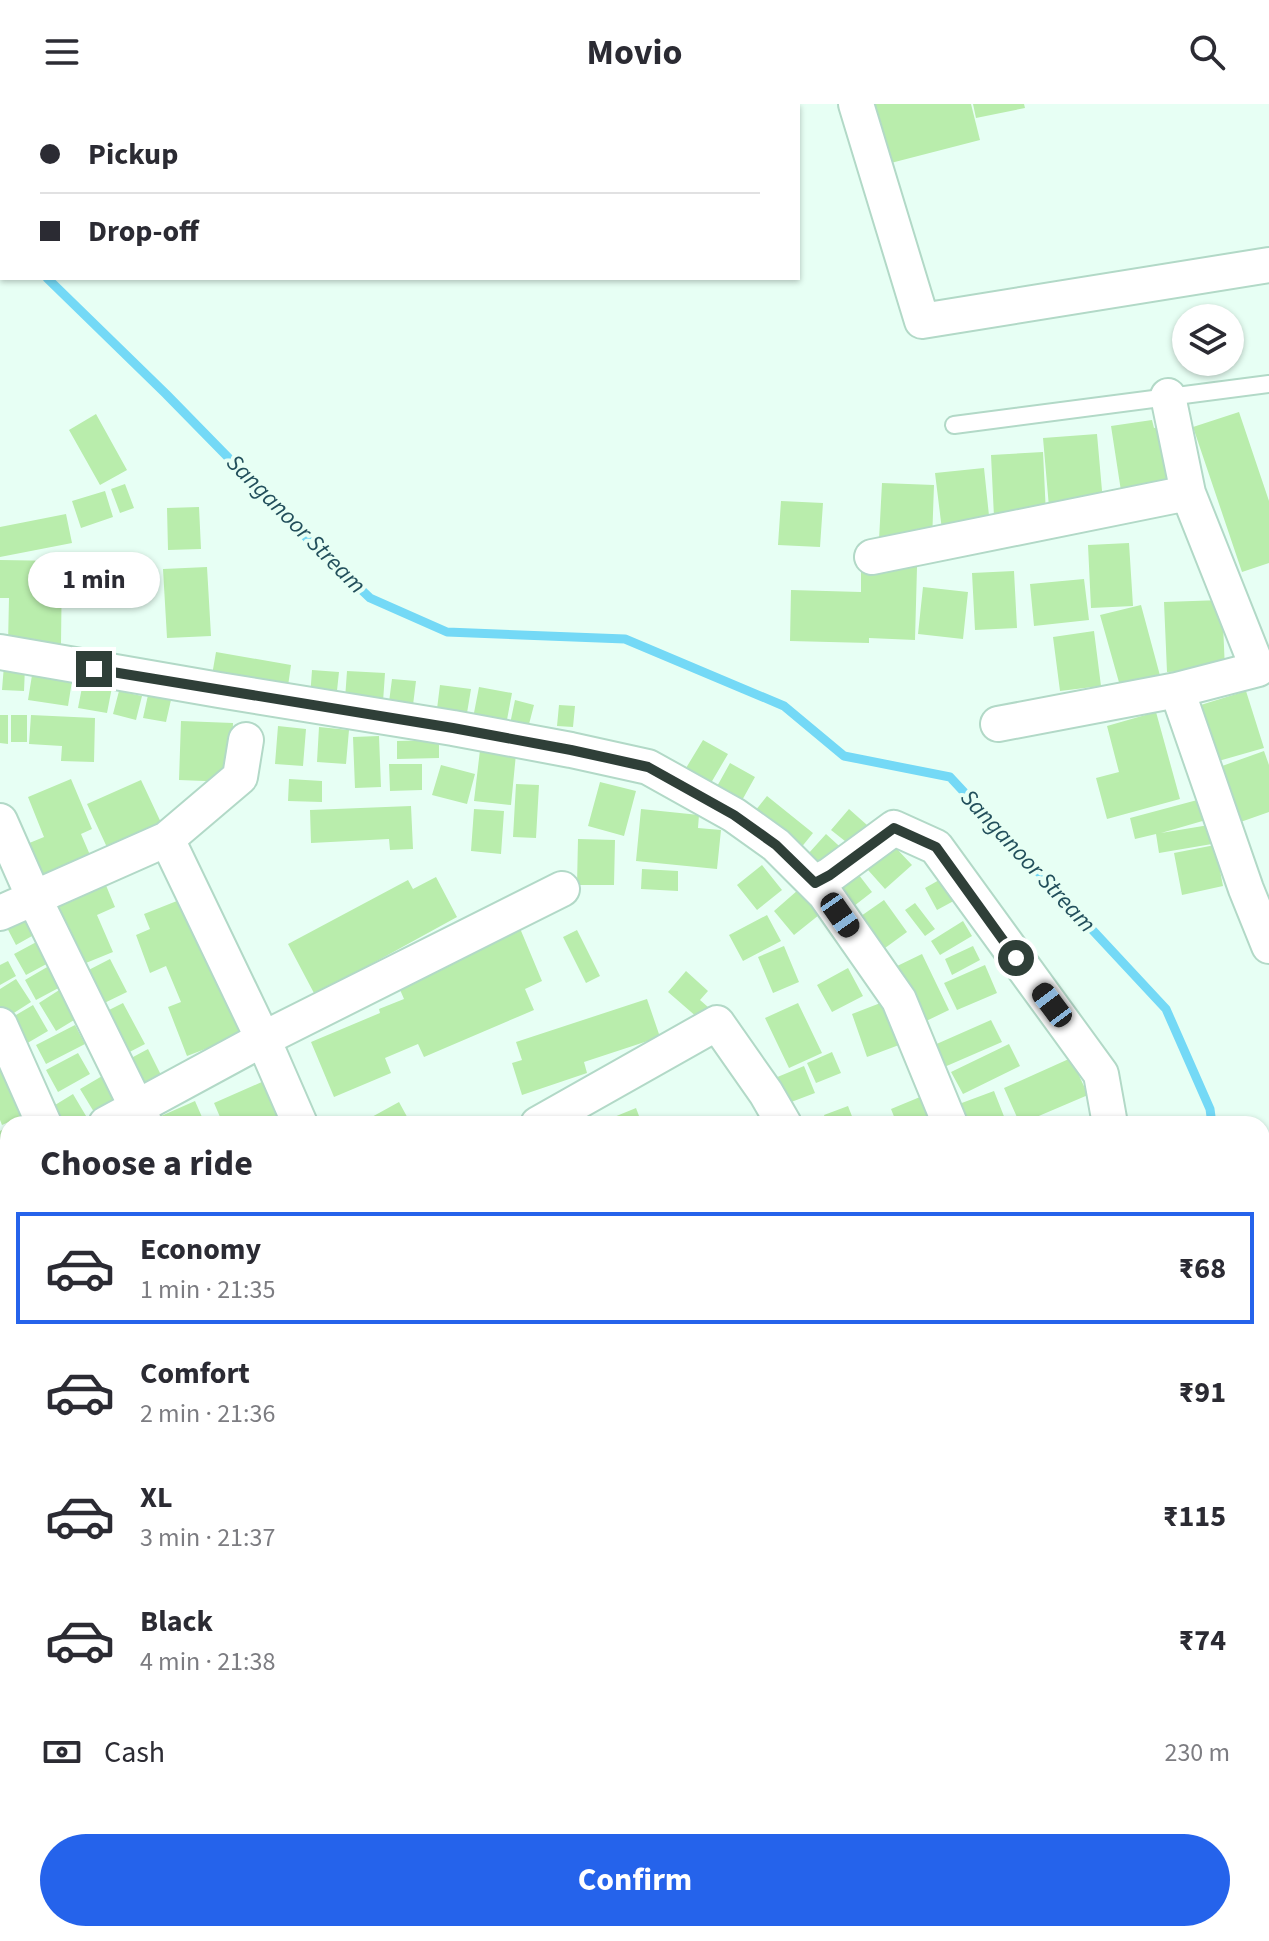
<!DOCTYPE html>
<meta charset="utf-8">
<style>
:root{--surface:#fff;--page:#f2f2f3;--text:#2b2b33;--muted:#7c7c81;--line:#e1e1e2;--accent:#2563eb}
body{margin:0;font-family:"Source Sans 3",sans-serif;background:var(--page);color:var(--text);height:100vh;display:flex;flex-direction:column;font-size:30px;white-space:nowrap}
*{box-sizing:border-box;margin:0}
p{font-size:26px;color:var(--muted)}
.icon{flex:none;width:44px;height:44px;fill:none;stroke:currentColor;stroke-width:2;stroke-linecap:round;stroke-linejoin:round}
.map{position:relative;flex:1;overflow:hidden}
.panel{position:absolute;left:0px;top:1012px;width:1270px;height:826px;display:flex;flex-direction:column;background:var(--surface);border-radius:24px 24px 0 0;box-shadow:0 2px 6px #0004}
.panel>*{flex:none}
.guide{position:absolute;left:0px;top:0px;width:800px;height:176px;box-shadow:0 2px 6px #0004;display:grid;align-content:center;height:176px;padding:0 40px;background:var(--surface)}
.controls{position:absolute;left:1172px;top:200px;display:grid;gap:16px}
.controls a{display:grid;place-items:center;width:72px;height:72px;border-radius:50%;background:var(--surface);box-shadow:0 2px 6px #0004;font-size:40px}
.end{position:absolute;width:36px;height:36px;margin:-18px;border:10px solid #2f3f38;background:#fff;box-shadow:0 0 0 4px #fff}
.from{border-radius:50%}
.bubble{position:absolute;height:56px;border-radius:28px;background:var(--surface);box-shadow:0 2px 6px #0004;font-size:26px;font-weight:700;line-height:56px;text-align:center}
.car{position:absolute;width:24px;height:48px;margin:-24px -12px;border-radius:10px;box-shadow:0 0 6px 2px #0007;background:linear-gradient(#222 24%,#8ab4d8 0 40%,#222 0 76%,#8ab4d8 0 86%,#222 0)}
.guide b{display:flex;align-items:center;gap:28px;height:76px;font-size:30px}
.guide b+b{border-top:2px solid var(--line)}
.guide i{width:20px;height:20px;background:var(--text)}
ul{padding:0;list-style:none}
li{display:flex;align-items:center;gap:24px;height:112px;margin:0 16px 12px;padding:0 24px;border:4px solid transparent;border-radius:0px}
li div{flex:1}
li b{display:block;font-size:30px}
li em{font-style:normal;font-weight:700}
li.active{border-color:var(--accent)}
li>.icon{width:72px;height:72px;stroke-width:1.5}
h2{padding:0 40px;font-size:36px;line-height:96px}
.pay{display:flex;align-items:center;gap:20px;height:88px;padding:0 40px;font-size:30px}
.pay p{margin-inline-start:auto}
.primary-button{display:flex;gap:16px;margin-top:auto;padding:16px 40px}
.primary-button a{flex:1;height:92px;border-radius:48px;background:var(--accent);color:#fff;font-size:32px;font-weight:700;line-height:92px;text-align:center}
header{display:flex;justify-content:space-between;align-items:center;height:104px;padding:0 40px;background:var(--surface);font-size:36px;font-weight:700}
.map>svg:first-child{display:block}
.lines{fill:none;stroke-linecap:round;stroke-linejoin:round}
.stream{stroke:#74d9f6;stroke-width:9}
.building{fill:#b9edac}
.service-casing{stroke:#b2d9c7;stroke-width:20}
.minor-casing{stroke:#b2d9c7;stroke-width:38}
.service{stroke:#fff;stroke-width:16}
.minor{stroke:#fff;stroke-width:34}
.route{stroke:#2f3f38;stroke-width:10}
.labels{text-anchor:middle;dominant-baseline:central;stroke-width:8;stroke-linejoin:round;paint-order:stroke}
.water-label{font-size:24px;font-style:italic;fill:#224f5b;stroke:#e7fff4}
</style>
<header><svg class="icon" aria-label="menu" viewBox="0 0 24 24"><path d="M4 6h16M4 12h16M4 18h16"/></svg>Movio<svg class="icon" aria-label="search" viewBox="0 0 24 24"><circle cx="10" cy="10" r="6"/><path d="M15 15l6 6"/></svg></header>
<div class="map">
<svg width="1269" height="1837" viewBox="0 0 1269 1837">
<rect width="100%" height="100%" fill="#e7fff4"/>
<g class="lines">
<path class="stream" d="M0 128 2 130
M47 174 166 290 308 435 370 494 447 528 625 535 784 602 844 652 950 673 1166 905 1210 1005 1212 1020
M1262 1217 1269 1235"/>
</g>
<path class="building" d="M872 0H971L980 36 887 60Z
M973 0H1024L1025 4 976 14Z
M1239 308 1269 397V459L1242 468 1193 323Z
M96 310 127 366 100 381 69 326Z
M1152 316 1154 324 1164 322 1173 380 1121 387 1111 322Z
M1097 330 1103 398 1049 403 1043 334Z
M1043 348 1046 410 994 413 991 351Z
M984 364 990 421 942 426 935 369Z
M882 379 934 381 932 438 879 436Z
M125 380 134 404 120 409 111 385Z
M105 387 113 413 81 424 72 397Z
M781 397 823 399 820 443 778 441Z
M199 403 201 445 168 446 167 404Z
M66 410 72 439 0 453V423Z
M1129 439 1133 502 1091 504 1088 441Z
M0 456 62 457 61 540H8L9 494H0Z
M861 462 917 463 915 536 869 534V539L790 537 791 486 861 488Z
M207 463 211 532 167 534 163 465Z
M1014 467 1017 524 975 526 972 469Z
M1084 475 1089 516 1034 522 1030 480Z
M923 483 968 488 963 535 918 530Z
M1222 496 1225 566 1167 568 1164 498Z
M1141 501 1162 579 1122 589 1100 511Z
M1094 527 1101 582 1060 587 1053 533Z
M216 548 291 561 287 589 211 577Z
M4 561 25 563 24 587 2 586Z
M33 565 73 571 68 602 28 596Z
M312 566 339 568 336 596 310 594Z
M347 567 385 569 383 598 345 595Z
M84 573 113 578 107 609 78 604Z
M392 575 416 577 413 601 389 598Z
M440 581 471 585 467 609 437 605Z
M479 583 512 589 506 621 473 614Z
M119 587 142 592 136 616 113 610Z
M1246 587 1264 644 1208 660 1191 604Z
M148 591 171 596 166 618 143 614Z
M515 596 534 601 528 624 510 620Z
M559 601 575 602 573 623 557 622Z
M1156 608 1180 695 1107 715 1096 674 1119 668 1107 622Z
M0 611H8V640L0 639Z
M11 611H27V638H11Z
M31 611 95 614 94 658 61 657 62 642 29 640Z
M181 617 233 619 231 678 179 676Z
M278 622 306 625 303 662 275 660Z
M319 623 349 626 346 660 317 658Z
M379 632 381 683 355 684 353 633Z
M439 636V654L397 655V637Z
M703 636 728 650 708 684 683 669Z
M480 646 516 650 511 701 474 697Z
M1264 647 1269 661V708L1232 721 1211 666Z
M730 659 755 673 740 700 715 686Z
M389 660H422V686L390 687Z
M441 661 475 670 467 700 432 691Z
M71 675 92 725 81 730 93 758 39 781 22 742 44 733 28 693Z
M289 675 322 677V698L288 697Z
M141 676 165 727 111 752 87 700Z
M600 678 636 687 624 732 588 722Z
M516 680 539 681 536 734 513 733Z
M767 692 813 729 800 745 755 707Z
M1201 695 1206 716 1161 729 1209 721 1212 740 1159 749 1156 730 1135 735 1130 714Z
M411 702 413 745 390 746 389 735 311 739 310 706Z
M474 705 504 707 501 750 471 747Z
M641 705 699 711 698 724 721 726 717 765 636 757Z
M849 705 867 721 850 741 831 726Z
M826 730 848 750 830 770 808 750Z
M578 735 615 736 614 781H577Z
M1215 741 1223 782 1182 791 1174 749Z
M895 743 912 761 885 785 868 766Z
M762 761 782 786 757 806 737 781Z
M852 762 872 788 854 802 833 776Z
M642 765 678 767V787L641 785Z
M948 771 961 793 937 806 925 784Z
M436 773 457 813 315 891 288 840 408 776 413 785Z
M105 779 115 803 97 811 113 848 76 863 50 802Z
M798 786 819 811 794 831 774 807Z
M187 793 242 931 187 952 168 903 181 898 166 862 150 869 136 831 150 825 144 810Z
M884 796 907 828 885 844 861 812Z
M915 799 935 825 925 832 905 806Z
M30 806 41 827 16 841 5 820Z
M767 811 781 837 743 857 729 831Z
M963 817 972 832 940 851 931 837Z
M519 822 542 877 525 885 534 906 424 953 418 940 385 954 391 969 334 993 311 938 380 909 379 905 404 895 395 874Z
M577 826 600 872 586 879 563 833Z
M42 835 54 856 26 871 14 850Z
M784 842 799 878 773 889 758 853Z
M973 842 980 856 952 871 945 855Z
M922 850 949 906 920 920 893 864Z
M110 855 127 888 94 904 77 872Z
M8 857 16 872 0 881V861Z
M54 859 66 880 36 896 25 876Z
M985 861 997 889 957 906 944 879Z
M848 864 863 892 832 908 817 881Z
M686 867 708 887 700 896 708 903 698 914 668 888Z
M16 875 31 898 6 914 0 905V885Z
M67 881 84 910 56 927 39 899Z
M647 895 660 933 584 958 587 969 522 991 512 959 522 956 516 938Z
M883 898 899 941 867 953 852 910Z
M123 899 145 940 118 954 97 912Z
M798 899 822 949 789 964 765 914Z
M33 901 48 927 19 944 4 918Z
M991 916 1002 938 942 964 932 942Z
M75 921 85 940 46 960 36 941Z
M1009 940 1020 962 963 990 951 968Z
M148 945 162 973 134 988 120 960Z
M832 948 841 969 816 979 807 959Z
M78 949 90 970 58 988 46 966Z
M1071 954 1088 991 1020 1020 1004 984Z
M0 962 31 1008 2 1021 0 1016Z
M804 962 815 989 786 1000 775 974Z
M109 968 125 996 97 1013 80 985Z
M264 977 284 1020H223L214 999Z
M994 987 1007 1020H966L959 1000Z
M73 990 89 1017 85 1020H49L42 1009Z
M920 993 931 1020H897L891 1005Z
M195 997 205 1020H153L152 1016Z
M399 998 411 1020H359Z
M848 1002 855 1020H827L824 1011Z
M636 1004 642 1020H597Z
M8 1023V1059L0 1063V1027Z
M8 1154V1185L1 1188 0 1158Z
M4 1221 8 1230V1251L0 1255V1223Z
M8 1464V1487L0 1491V1469Z
M8 1496V1529L5 1531 0 1522V1501Z
M4 1535 8 1544V1573L0 1577V1537Z
M1269 1537V1604L1263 1606 1262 1539Z
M8 1604V1641L0 1643V1605Z
M1269 1616V1708L1262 1710V1618Z
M8 1648V1681L0 1682V1650Z
M8 1767V1830H14L17 1837H0V1771Z
M93 1830H130L115 1837H96Z
M137 1830H204L206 1836 140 1837Z
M267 1830H286L288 1837H247Z
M292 1830H385L387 1837H294Z
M390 1830H456L458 1837H392Z
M463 1830H492L494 1837H465Z
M509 1830H538L539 1837H511Z
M540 1830H613L595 1837H543Z
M779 1830H804L805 1837H780Z
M891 1830H938L940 1837H893Z
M1027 1830H1064L1066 1836 1029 1837Z
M1072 1830H1107V1831L1083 1837H1074Z"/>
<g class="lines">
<g class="service-casing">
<path id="service" d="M954 321 1269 280"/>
</g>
<g class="minor-casing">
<path id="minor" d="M856 0 922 217 1269 161
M1168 292 1188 389 1258 565 1177 586 1246 785 1269 842
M872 453 1188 389
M0 548 219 586 453 624 571 646 648 663 734 711 776 741 825 790 899 896 950 1020
M998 620 1177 586
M0 717 34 794 145 1020
M167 735 240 673 246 636
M815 779 830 771 894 724 936 743 1101 970 1110 1020
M0 809 167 735 263 935 300 1020
M0 921 44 1020
M106 1020 263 935 562 785
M538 1020 717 919 766 989 784 1020
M0 1079 8 1075
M0 1102 8 1117
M0 1304 8 1318
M0 1397 8 1393
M1262 1416 1269 1430
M0 1436 8 1450
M0 1754 8 1751
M1259 1830 1261 1837
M231 1837 244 1830
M683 1837 700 1830
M1217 1837 1225 1830"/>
</g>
<use href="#service" class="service"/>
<use href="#minor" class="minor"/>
</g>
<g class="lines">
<path class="route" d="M94 565 453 624 571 646 648 663 734 711 776 741 815 779 830 771 894 724 936 743 1016 854"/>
</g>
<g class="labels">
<g class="water-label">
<text transform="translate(296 420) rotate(45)">Sanganoor Stream</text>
<text transform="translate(1028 757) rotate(47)">Sanganoor Stream</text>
</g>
</g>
</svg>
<div class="controls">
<a><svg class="icon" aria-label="layers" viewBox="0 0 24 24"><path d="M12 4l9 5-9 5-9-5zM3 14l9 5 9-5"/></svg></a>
</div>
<i class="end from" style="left:1016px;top:854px"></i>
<i class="end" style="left:94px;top:565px"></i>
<div class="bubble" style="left:28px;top:448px;width:132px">1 min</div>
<i class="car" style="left:840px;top:811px;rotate:145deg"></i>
<i class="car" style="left:1052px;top:901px;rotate:323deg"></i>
<div class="guide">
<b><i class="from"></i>Pickup</b>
<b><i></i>Drop-off</b>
</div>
<section class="panel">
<h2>Choose a ride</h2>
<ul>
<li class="active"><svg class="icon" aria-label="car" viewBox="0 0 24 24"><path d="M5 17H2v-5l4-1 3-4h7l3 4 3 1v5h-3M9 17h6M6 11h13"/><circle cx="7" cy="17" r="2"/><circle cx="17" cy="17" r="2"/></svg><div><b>Economy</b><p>1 min · 21:35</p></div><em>₹68</em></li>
<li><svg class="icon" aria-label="car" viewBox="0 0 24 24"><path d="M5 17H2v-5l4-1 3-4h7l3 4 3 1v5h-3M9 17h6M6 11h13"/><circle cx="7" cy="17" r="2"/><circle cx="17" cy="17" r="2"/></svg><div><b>Comfort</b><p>2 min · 21:36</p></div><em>₹91</em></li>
<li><svg class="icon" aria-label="car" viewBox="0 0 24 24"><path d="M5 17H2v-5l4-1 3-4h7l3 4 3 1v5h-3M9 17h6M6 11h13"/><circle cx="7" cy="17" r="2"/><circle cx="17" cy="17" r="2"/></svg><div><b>XL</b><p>3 min · 21:37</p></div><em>₹115</em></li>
<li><svg class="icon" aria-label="car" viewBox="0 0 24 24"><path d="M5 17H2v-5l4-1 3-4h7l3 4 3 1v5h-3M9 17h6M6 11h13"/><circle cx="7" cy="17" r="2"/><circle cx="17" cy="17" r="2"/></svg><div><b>Black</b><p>4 min · 21:38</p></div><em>₹74</em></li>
</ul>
<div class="pay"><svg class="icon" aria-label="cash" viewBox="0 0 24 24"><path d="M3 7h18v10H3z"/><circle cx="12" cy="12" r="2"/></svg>Cash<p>230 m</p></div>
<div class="primary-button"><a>Confirm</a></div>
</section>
</div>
